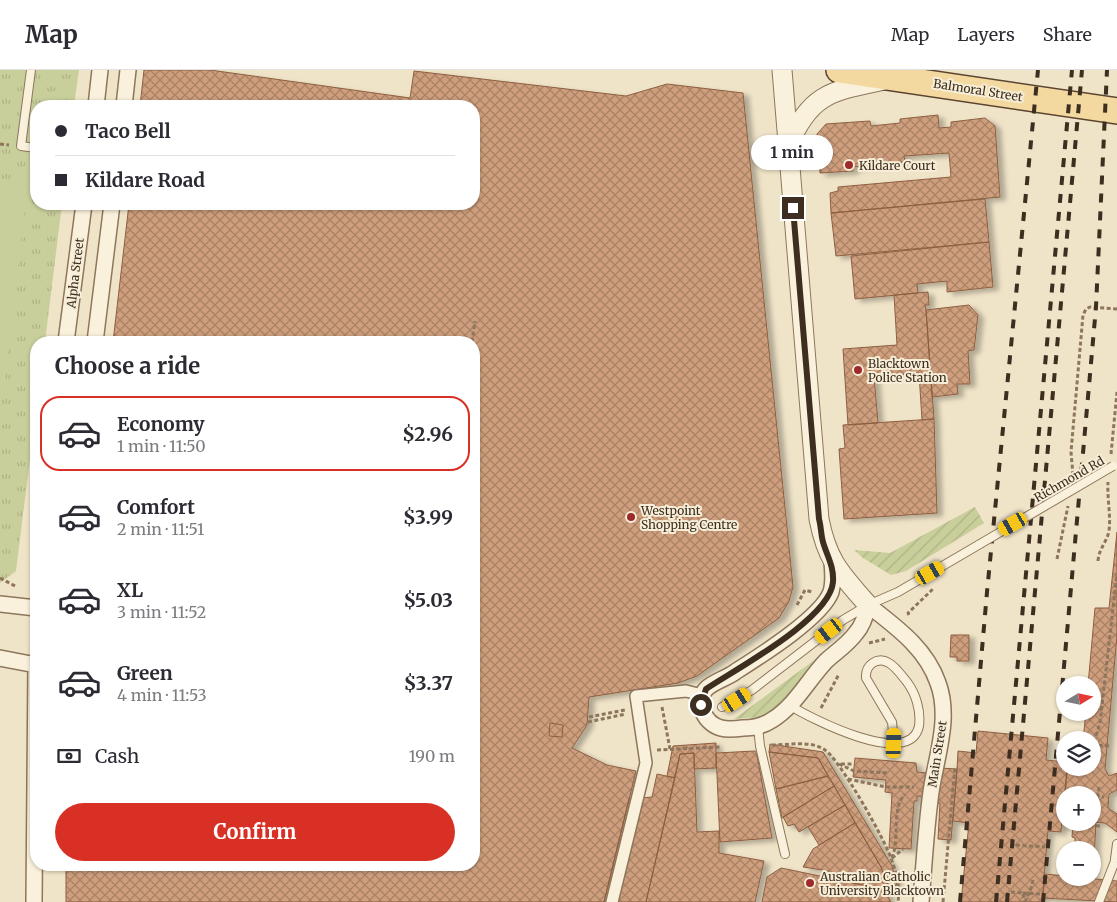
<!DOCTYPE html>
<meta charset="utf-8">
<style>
:root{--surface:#fff;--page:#f7f7f7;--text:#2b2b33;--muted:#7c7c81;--line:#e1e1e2;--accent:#d93025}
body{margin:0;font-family:Merriweather,serif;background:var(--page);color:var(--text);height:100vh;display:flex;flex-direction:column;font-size:19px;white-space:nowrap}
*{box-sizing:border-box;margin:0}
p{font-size:16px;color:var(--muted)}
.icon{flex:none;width:28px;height:28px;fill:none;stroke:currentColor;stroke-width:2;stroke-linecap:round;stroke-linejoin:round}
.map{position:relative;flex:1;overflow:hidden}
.details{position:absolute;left:30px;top:266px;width:450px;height:535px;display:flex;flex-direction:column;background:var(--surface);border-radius:20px;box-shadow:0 1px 4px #0004}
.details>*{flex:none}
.hud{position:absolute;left:30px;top:30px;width:450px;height:110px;border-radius:20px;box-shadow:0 1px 4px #0004;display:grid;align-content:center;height:110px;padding:0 25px;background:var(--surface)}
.needle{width:32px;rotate:80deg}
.fabs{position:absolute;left:1056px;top:606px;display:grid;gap:10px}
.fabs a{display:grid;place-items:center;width:45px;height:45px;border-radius:50%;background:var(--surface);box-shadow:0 1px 4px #0004;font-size:25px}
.end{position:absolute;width:22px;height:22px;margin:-11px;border:6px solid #3d2e20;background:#fff;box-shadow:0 0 0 2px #fff}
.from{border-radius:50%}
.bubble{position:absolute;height:35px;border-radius:18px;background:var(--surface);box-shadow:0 1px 4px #0004;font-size:16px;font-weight:700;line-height:35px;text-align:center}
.car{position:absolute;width:15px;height:30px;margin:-15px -8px;border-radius:6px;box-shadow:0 0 4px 1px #0007;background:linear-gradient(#f5c518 24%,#345 0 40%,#f5c518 0 76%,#345 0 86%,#f5c518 0)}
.hud b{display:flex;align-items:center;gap:18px;height:48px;font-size:19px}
.hud b+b{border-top:1px solid var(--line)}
.hud i{width:12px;height:12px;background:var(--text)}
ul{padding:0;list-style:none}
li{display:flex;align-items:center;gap:15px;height:75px;margin:0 10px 8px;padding:0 15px;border:2px solid transparent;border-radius:20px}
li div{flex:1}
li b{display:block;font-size:19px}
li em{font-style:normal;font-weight:700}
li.current{border-color:var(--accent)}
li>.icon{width:45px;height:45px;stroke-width:1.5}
h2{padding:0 25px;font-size:22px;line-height:60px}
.pay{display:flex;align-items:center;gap:12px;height:55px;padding:0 25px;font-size:19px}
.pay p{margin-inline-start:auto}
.button{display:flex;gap:10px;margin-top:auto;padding:10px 25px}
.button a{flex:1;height:58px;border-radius:30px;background:var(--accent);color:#fff;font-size:20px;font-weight:700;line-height:58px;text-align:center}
header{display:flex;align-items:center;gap:30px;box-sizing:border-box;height:70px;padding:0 25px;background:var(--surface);border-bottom:1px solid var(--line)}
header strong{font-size:24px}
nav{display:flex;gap:28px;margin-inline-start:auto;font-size:18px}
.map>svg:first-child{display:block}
.park{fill:url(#park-tufts)}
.garden{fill:url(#garden-furrows)}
.pitch{fill:#c9cf9b}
.building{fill:url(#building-cross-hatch);stroke:#8d5f41;filter:url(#shadow)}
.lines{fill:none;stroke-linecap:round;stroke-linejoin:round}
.service-casing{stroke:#8d765c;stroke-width:10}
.pedestrian-casing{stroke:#8d765c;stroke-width:14}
.minor-casing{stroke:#8d765c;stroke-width:18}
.tertiary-casing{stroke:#8d765c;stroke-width:21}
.primary-casing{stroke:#5b4430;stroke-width:28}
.path{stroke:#8d765c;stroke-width:3;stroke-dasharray:4 2.5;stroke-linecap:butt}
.service{stroke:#faf1dc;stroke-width:8}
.pedestrian{stroke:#faf1dc;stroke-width:11}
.minor{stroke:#faf1dc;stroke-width:15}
.tertiary{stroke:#faf1dc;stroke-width:19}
.primary{stroke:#f3d9a0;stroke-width:25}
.rail{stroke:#3d2e20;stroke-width:4;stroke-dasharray:9 9;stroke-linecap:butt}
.service-bridge-casing{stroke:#8d765c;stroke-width:10;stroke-linecap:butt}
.service-bridge{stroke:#faf1dc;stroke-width:8}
.route{stroke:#3d2e20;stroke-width:6}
.poi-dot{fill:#9e2a2b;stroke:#f7eed8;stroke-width:2}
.labels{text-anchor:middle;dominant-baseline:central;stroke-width:4;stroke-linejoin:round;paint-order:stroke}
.street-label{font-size:12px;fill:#3d2e20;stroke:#f7eed8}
.poi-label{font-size:12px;fill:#3d2e20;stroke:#f7eed8;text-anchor:start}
</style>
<header>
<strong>Map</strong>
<nav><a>Map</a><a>Layers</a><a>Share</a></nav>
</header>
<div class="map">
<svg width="1117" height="832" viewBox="0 0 1117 832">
<defs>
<pattern id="park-tufts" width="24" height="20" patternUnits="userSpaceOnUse" patternTransform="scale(1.25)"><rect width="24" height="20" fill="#c9cf9b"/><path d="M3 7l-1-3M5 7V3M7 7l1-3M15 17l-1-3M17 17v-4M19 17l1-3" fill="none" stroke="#aeb285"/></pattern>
<pattern id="garden-furrows" width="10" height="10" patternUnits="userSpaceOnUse" patternTransform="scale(1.25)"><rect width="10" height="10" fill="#c9cf9b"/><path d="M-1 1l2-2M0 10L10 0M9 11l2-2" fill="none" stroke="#aeb285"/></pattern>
<pattern id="building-cross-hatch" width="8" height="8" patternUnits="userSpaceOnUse" patternTransform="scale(1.25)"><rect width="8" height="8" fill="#cf9f7d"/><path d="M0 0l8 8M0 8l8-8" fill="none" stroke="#a98266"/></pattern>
<filter id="shadow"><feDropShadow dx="5.5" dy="3" stdDeviation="2.5" flood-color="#0004"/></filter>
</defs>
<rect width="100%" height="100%" fill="#f0e4c8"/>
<path class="park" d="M0 0H79L74 36H36V134H62L45 272H36V341L16 501 0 513Z"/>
<path class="garden" d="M975 437 984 453 906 501 891 505 863 488 854 480 890 483Z
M839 572 770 643 762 647 734 649Z"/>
<path class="pitch" d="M0 109 28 113 4 319H0Z"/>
<path class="building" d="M144 0H210L410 28 414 1 626 26 667 14 743 23 793 517 789 531 779 548 697 606 678 613 589 627 587 655 572 678 607 695 636 701 604 832H66V795H474V272H113L129 134H474V36H140Z
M938 45 939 58 951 57V52L985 48 995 56 1000 127 831 143 830 123 838 121V117L951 107 949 83 904 86 905 92 853 97V101L820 103 817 64 826 54 870 51 871 56 900 53V49Z
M985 129 989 172 836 186 831 143Z
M989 172 993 217 947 222V211L917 214 918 223 855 229 851 186Z
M928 222 929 235H925L926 240 934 349 922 350 919 303 874 307 878 353 848 355 843 279 897 275 894 225Z
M969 235 978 245 974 280 968 281 970 314H957L958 324 932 327 926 240Z
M934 349 937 443 844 449 839 379 845 378 843 355Z
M1117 462V565L1105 699 1109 706 1117 703V720L1109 724 1108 738 1117 744V762L1105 753 1092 752V725H1065V750H1063L1067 702 1077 703 1078 698H1092V670H1083L1086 642H1092V615H1088L1095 538H1109Z
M951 565H969V591H957V587H950Z
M550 653 563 655 562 667 549 666Z
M978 661 1048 668 1046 690 1065 692V698H1067L1061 762 1048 761 1042 832H961L969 753 953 751 957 699 958 681 976 683Z
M716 673V698L694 699V683L680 684 675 708 667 706 673 676Z
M770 674 823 682 892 796 897 815 889 817 881 797 818 688 769 682Z
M755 681 757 685 772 768 720 772 716 683Z
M769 682 818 688 828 706 776 719Z
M694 683 697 762 719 761V783L764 791 755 832H646L680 684Z
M855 688 916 693 917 702 938 704 939 698 957 699 951 770 938 769 940 733H934V727L917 726V731H914L911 779 889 778 892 723 885 722 886 710 853 707Z
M657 704 675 708 646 832H604L629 729 652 727Z
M828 706 834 716 782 748 776 719Z
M834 716 845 735 799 762 794 754 788 756 783 747Z
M845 735 855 753 819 775 808 757Z
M1073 752H1096L1093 809 1082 808H1092V780H1075V768L1072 767Z
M855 753 881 797 889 817 888 825 883 819 828 808 829 801 803 797 813 779Z
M781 798 883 819 891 832H762L767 807Z
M1045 804 1117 811V832L1043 828Z"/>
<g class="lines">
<g class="service-casing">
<path id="service" d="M31 0 21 76 36 78
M789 635C810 648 910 700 919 656 921 641 916 624 907 612 902 606 896 597 889 593 877 586 865 595 866 608L892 652 894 673
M722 637 752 620 843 550 868 535 898 522 980 474
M758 657 760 676 785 784
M1115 789 1117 774
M1099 832 1117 786"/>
</g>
<g class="pedestrian-casing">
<path id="pedestrian" d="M612 832 646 693 636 626 686 621 702 625"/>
</g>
<g class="minor-casing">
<path id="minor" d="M96 36 100 0
M124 36 128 0
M66 272 84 134
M95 272 112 134
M832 492C833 502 834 512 831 522 821 548 760 586 735 602 727 608 713 612 706 619 694 632 705 654 721 658 728 660 736 659 743 658 754 658 763 656 772 650 795 636 808 610 826 591 836 582 848 574 856 563 863 555 866 545 868 535 896 557 926 578 938 613 951 648 936 687 931 722 926 758 924 795 921 832
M0 534 36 538
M0 588 36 595
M34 832 36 594"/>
</g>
<g class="tertiary-casing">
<path id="tertiary" d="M782 0 819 449C827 491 841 504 868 535
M788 76C810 23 832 21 884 10"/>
</g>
<g class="primary-casing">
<path id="primary" d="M839 0 1117 41"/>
</g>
<path class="path" d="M0 74 9 75
M472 272 475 251
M1111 384 1117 322
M1073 405 1071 382 1083 245 1086 239 1090 237 1117 239
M1057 489 1068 436
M1098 491C1099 478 1107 472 1109 461 1111 445 1107 429 1108 412
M0 508 15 516
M797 535 805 520 812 522
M909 545 908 543 934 518
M869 573 885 569
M662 637 670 679
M821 638 839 604
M589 647 625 640
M588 652 626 644
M772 675C789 675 811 670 825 680 840 690 886 771 892 791 897 805 900 817 898 832
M1109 676 1093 675 1100 653 1117 503
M657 680 721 677
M839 694 854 701 887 703
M841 694H854
M848 709 886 717H914
M1099 717 1098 726 1104 727
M1092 726H1098
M1083 755 1102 756
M1016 775 1045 777
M1064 787H1065
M892 788C900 768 891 739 905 724
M892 788 903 779
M1011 822 1023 823 1024 832
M1023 823 1040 824
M943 832 955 696
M1025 832 1032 816 1033 809"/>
<use href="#service" class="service"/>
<use href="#pedestrian" class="pedestrian"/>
<use href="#minor" class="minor"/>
<use href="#tertiary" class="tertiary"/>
<use href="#primary" class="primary"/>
<path class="rail" d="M960 832 987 522 1038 0
M996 832 1072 0
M1007 832 1082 0
M1043 832 1096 237 1107 0"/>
<g class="service-bridge-casing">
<path id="service-bridge" d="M980 474 1113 396"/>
</g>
<use href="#service-bridge" class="service-bridge"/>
</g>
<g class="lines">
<path class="route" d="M701 635 706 619C736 599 830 549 833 512 834 496 827 486 823 472 821 465 821 456 819 449L793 138"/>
</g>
<g class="poi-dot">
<circle cx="849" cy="95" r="5"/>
<circle cx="858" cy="300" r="5"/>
<circle cx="631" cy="447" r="5"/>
<circle cx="810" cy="813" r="5"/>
</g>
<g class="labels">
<g class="street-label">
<text transform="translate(978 20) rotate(9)">Balmoral Street</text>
<text transform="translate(75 203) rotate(-83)">Alpha Street</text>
<text transform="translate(1069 409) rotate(-30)">Richmond Rd</text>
<text transform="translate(937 684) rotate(-81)">Main Street</text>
</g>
<g class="poi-label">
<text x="859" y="95">Kildare Court</text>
<text x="868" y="293">Blacktown<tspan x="868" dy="14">Police Station</tspan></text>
<text x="641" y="440">Westpoint<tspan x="641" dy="14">Shopping Centre</tspan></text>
<text x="820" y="806">Australian Catholic<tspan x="820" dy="14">University Blacktown</tspan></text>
</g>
</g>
</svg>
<div class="fabs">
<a><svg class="needle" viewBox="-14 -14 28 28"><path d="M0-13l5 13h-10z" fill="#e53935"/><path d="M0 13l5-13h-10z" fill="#7c7c81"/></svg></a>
<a><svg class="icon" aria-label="layers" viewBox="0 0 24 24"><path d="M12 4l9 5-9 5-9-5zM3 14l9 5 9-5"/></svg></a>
<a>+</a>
<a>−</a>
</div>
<i class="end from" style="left:701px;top:635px"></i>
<i class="end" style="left:793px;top:138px"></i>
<div class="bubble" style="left:751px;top:65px;width:82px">1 min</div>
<i class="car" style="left:1013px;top:454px;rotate:240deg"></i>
<i class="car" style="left:930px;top:503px;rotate:60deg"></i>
<i class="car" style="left:829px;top:561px;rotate:232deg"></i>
<i class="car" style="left:737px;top:630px;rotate:57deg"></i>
<i class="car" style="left:894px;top:673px;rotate:2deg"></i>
<div class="hud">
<b><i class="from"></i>Taco Bell</b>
<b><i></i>Kildare Road</b>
</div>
<section class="details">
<h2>Choose a ride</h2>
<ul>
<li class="current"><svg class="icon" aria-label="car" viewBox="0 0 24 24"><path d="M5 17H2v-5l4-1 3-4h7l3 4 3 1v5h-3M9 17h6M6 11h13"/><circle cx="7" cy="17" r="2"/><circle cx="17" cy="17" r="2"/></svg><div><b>Economy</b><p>1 min · 11:50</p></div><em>$2.96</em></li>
<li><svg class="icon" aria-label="car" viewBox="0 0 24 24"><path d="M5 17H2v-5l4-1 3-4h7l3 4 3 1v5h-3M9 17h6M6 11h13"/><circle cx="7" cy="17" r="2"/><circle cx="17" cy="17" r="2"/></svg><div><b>Comfort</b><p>2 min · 11:51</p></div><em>$3.99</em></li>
<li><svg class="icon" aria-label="car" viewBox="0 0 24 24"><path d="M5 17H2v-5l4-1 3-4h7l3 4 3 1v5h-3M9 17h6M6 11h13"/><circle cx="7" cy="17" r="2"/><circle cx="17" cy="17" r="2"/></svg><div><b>XL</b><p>3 min · 11:52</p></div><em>$5.03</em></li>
<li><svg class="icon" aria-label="car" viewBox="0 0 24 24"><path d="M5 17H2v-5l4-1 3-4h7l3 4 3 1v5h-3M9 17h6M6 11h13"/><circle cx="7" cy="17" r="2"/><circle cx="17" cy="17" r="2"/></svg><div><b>Green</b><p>4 min · 11:53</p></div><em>$3.37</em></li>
</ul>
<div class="pay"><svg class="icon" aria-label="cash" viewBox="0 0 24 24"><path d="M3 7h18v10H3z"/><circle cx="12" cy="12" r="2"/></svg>Cash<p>190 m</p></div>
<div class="button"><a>Confirm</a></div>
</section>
</div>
